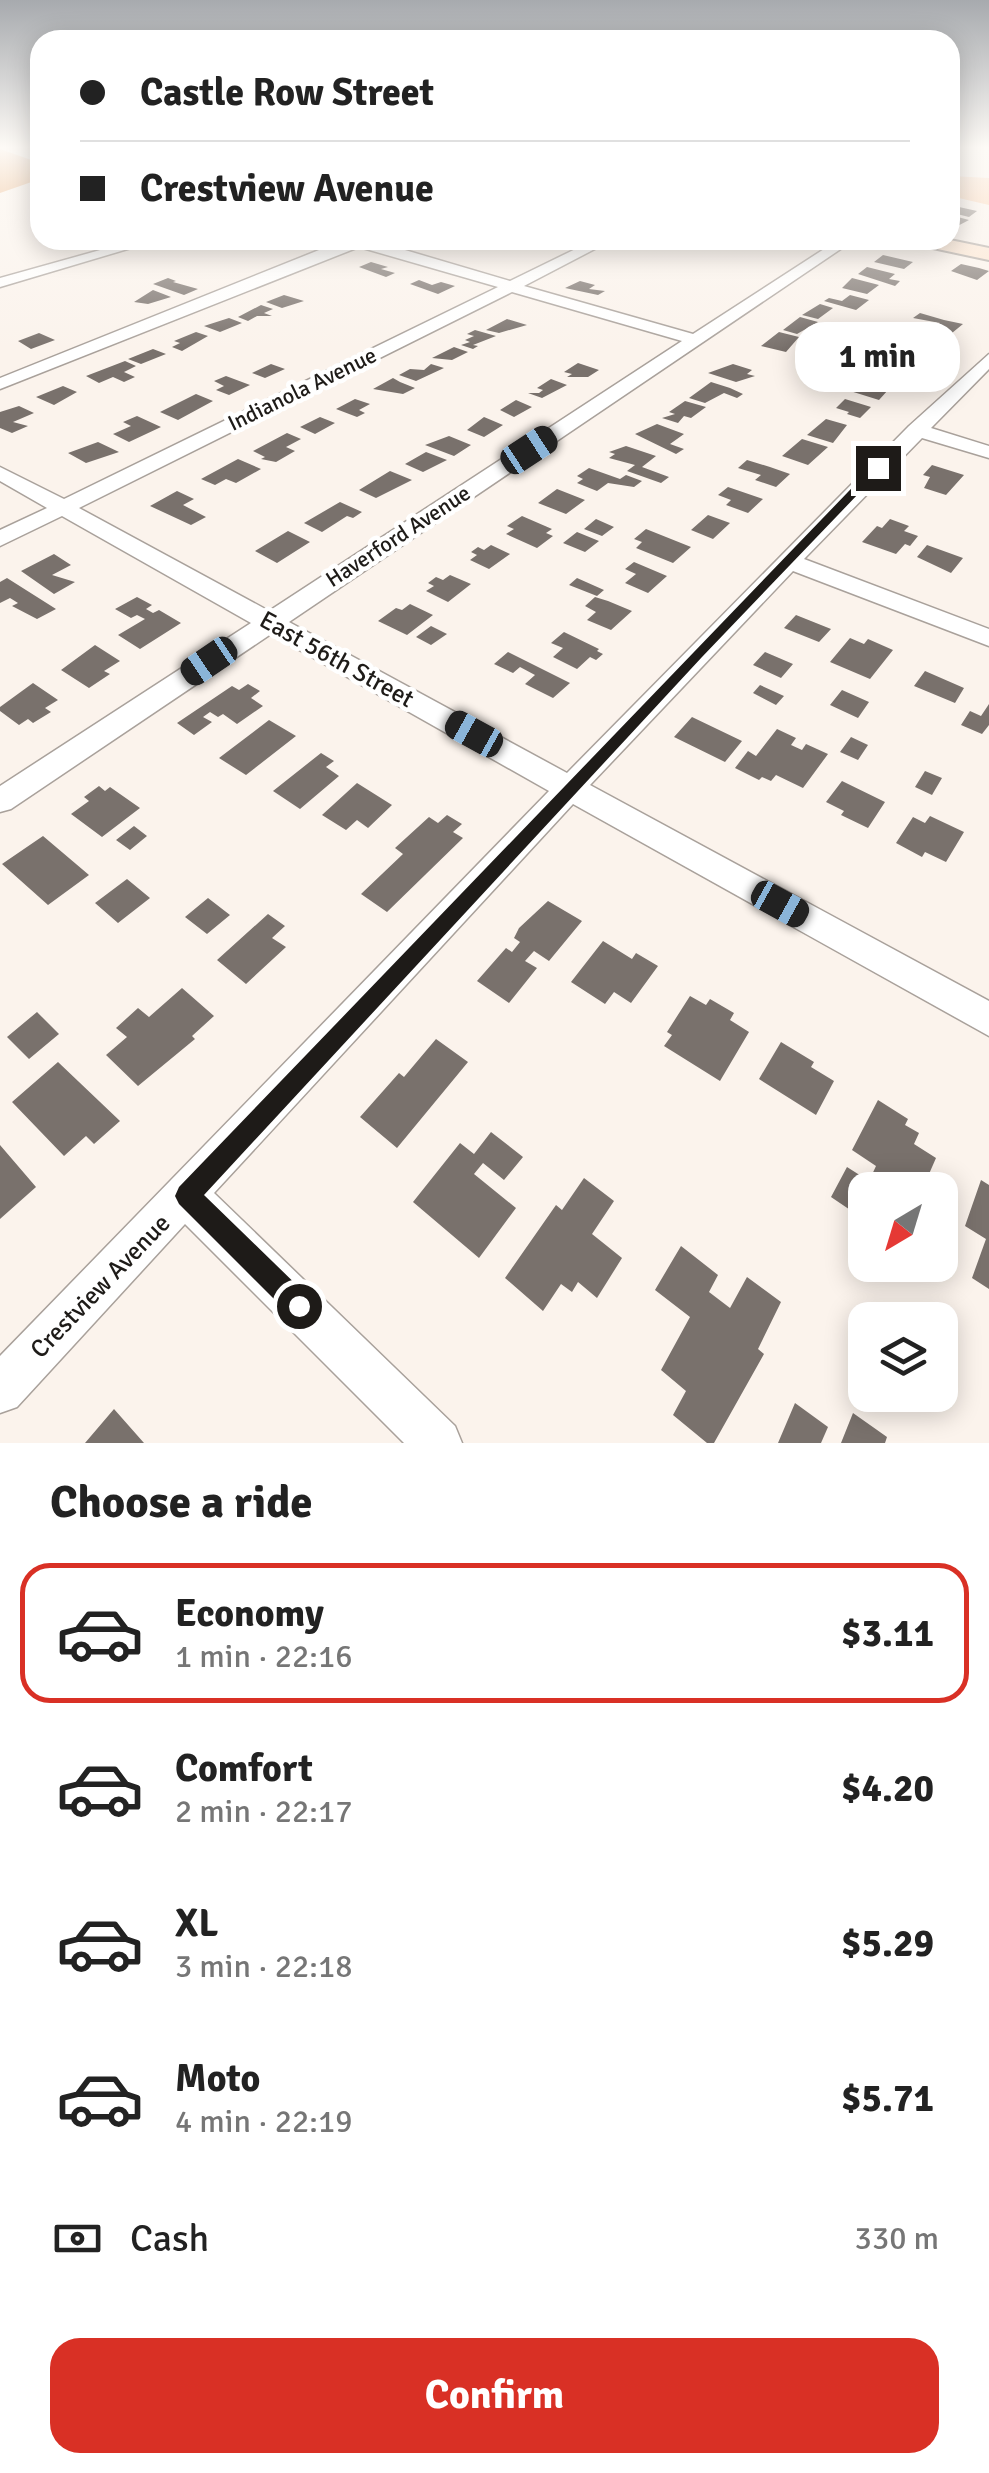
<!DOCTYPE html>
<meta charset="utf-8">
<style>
:root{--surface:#fff;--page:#f6f6f6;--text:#222;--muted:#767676;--line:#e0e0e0;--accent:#d93025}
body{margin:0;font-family:Signika,sans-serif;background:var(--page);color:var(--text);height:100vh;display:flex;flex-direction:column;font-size:38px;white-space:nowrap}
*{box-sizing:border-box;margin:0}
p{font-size:32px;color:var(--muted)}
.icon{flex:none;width:55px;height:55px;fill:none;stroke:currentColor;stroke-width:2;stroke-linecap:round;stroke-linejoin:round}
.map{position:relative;height:1443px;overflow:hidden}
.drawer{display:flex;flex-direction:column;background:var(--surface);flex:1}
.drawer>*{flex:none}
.hud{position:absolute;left:30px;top:30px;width:930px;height:220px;border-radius:30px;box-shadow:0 5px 25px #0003;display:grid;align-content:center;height:220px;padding:0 50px;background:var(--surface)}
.needle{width:65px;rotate:218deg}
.fabs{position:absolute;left:848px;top:1172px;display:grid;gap:20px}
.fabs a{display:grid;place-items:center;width:110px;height:110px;border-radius:20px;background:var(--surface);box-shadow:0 5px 25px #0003;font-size:50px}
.end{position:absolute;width:45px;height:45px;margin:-22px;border:12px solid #1e1b18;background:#fff;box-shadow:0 0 0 5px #fff}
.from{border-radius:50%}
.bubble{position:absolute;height:70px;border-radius:30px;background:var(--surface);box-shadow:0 5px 25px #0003;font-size:32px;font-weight:700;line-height:70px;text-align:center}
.car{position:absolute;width:30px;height:60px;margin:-30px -15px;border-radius:12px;box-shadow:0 0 8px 2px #0007;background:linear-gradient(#222 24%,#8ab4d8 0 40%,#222 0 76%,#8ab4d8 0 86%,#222 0)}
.hud b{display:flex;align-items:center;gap:35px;height:95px;font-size:38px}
.hud b+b{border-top:2px solid var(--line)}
.hud i{width:25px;height:25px;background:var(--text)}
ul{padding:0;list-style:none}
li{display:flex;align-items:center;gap:30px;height:140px;margin:0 20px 15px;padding:0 30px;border:5px solid transparent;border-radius:30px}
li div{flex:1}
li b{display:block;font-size:38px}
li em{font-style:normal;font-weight:700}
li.active{border-color:var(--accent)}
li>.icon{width:90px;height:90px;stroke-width:1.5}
h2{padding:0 50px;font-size:45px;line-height:120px}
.pay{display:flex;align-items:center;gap:25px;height:110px;padding:0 50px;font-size:38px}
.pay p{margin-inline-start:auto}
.primary-button{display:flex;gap:20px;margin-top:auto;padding:20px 50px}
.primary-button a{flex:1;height:115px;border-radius:30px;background:var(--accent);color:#fff;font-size:40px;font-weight:700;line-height:115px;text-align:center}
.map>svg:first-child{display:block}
.green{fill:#fbcaa2}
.water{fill:#e59a57}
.building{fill:#79716c}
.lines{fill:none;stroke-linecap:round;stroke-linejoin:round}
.street-casing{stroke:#a9a19b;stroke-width:3}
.secondary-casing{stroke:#a9a19b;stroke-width:4}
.street{fill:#fff;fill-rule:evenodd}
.secondary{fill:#fce4cf;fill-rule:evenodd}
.route{fill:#1e1b18}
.labels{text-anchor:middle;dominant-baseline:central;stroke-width:9;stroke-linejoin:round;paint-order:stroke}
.far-street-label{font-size:22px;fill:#1e1b18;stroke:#fff}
.street-label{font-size:25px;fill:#1e1b18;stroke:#fff}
</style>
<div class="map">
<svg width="989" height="1443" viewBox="0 0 989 1443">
<rect width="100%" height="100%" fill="#fbf3ec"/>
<path class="green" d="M950 176 989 178V205L950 196Z"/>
<path class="water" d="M0 149 40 163V179L0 193Z"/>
<path class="building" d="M950 205 977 211 969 217 957 214 954 216 969 220 950 230Z
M883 255 913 262 904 269 874 262Z
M371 262 388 267 381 269 395 273 386 277 359 267Z
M961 264 979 268 989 271 977 280 951 271Z
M867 267 895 274 889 279 900 281 895 286 858 274Z
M168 278 176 281 173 282 198 289 184 295 153 284Z
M852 278 879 285 867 294 842 288Z
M419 280 432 285 441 282 455 286 438 294 410 284Z
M580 281 595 285 589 289 605 291 598 295 565 288Z
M153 290 171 297 148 304 134 302Z
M284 295 304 301 282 308 266 302Z
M850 295 869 300 856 310 824 301 829 298 842 301Z
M820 304 833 308 818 319 802 315Z
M261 305 273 309 264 313 272 316H257L248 321 238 317Z
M920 313 944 320 963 324 952 333 934 328 940 323 913 318Z
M800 317 818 322 797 334 783 330Z
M229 318 242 323 220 332 204 326Z
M507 319 527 325 499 333 486 330Z
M475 330 496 336 473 345 478 346 473 349 461 345 470 342 465 340 474 336 467 334Z
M911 330 944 339 935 347 917 342 923 337 905 335Z
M196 332 208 336 182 351 172 347 180 343 174 341Z
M779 332 799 337 786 352 761 346Z
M39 333 55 340 31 349 18 341Z
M892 346 928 355 918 364 898 359 904 353 887 351Z
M454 347 468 352 452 360 432 358Z
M153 349 166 354 141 364 128 359Z
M125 361 136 366 124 372 135 377 124 382 113 377 99 383 86 376Z
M874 362 909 371 899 381 880 375 886 369 868 367Z
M578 363 599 370 588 377H567L572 374 564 372Z
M271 364 285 369 265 378 252 373Z
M431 364 444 368 416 381 399 375 410 369 424 370Z
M733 364 752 370 747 374 755 376 736 382 708 373Z
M226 376 250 385 229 395 216 390 224 386 214 381Z
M393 378 400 382 415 388 403 394 373 389Z
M551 379 567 385 542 398 528 393H539L543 390 537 388Z
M711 382 730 388 743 394 737 398 724 393 705 403 689 398Z
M867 383 888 390 879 400 847 390 851 386 861 389Z
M63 386 77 392 54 405 36 397Z
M196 394 213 401 178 420 160 412Z
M355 399 370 404 359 410 365 413 357 417 336 409Z
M845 399 871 407 860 418 847 414 849 412 836 408Z
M516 400 532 407 514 417 500 410Z
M685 401 706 407 691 418 684 416 678 423 662 418 675 414 669 412Z
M19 406 34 413 13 422 28 426 12 433 0 428V412Z
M137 416 161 427 129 442 113 434 131 426 123 422Z
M320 417 335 423 315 434 300 427Z
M484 417 503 425 484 437 467 430Z
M826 419 847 425 833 443 807 435Z
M657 424 684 434 670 444 684 449 676 454 635 434Z
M287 433 301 439 286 447 295 451 276 462 261 459 265 457 253 451Z
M449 436 471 445 454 456 425 445Z
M802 439 828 447 808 465 782 456Z
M98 442 119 452 86 463 68 453Z
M626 446 656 456 642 467 669 477 661 483 627 471 635 465 609 458 615 454 609 452Z
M426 452 447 460 423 472 405 464Z
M238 459 261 469 236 483 226 479 215 485 201 479Z
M747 460 770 467 790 474 776 487 755 480 761 475 738 468Z
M932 465 964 475 946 495 924 488 930 477 923 475Z
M589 468 620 479 626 475 642 481 634 487 608 483 597 491 577 483 583 479 577 476Z
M390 471 412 480 376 498 359 490Z
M728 487 763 499 748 513 726 505 731 500 718 495Z
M557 489 585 500 566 514 538 503Z
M177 491 194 499 183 505 206 517 191 525 150 506Z
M340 502 362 512 353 518 347 516 322 532 304 523Z
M708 515 730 523 713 539 691 530Z
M522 516 552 529 546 533 553 536 537 548 506 534 514 529 507 526Z
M596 519 614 527 602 536 584 529Z
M890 519 909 526 904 531 918 536 910 546 905 544 896 554 862 542 877 526 882 528Z
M646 529 691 547 673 563 636 548 642 542 634 539Z
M288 531 310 542 277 563 255 551Z
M577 532 599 541 585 552 563 543Z
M491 545 510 554 489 569 470 560 477 555 471 552 478 547 484 550Z
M927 545 963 558 951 573 917 557Z
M54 554 71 565 52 575 75 582 54 594 21 571Z
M634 562 667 576 648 593 625 583 636 574 625 569Z
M450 575 471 584 448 602 426 591 434 586 428 583 436 577 443 580Z
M7 578 56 609 37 619 12 606 18 603 10 598 0 603V582Z
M577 578 604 590 597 596 569 585Z
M137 597 152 605 146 609 153 613 159 610 181 623 140 649 118 635 145 619 137 615 131 618 115 609Z
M595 597 608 601 632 611 611 630 587 620 596 612 585 606Z
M410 604 433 615 407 635 378 621 396 608 402 610Z
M796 615 831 629 819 642 784 628Z
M431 626 447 634 431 645 416 637Z
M564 632 599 649 597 651 603 654 596 660 590 657 577 669 553 657 563 648 551 643Z
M850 638 864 644 868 639 893 650 870 679 830 662Z
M95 645 120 661 104 671 110 674 89 688 61 670Z
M508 652 570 683 553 698 525 684 535 675 520 667 513 673 494 664Z
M765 652 793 664 781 678 753 665Z
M925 671 964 688 955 703 914 686Z
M33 683 58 700 45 708 51 712 33 723 28 719 19 725 0 711V707Z
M248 684 260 691 251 698 263 706 237 724 223 714 218 717 210 712 203 717 212 722 194 735 177 723 232 686 239 690Z
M760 685 784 696 776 705 753 693Z
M842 690 869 702 858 718 830 705Z
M989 704V725L982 734 961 725 970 711 981 716Z
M692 717 742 741 725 762 674 737Z
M269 720 296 736 246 775 219 758Z
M777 729 796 738 791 745 802 750 806 744 828 754 803 788 776 775 771 781 762 777 759 780 735 768 748 751 756 756Z
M851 737 868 745 858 760 840 752Z
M321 753 334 761 326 767 339 776 300 809 273 791Z
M925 771 942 778 932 795 915 787Z
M842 781 885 802 868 828 841 815 844 811 826 802Z
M357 783 392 805 368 828 357 820 346 830 322 815Z
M99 786 105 791 110 787 140 808 102 837 71 814 89 801 84 797Z
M447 815 462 824 453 832 463 838 387 912 361 894 403 854 395 848 429 817 438 823Z
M930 816 964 832 946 862 925 852 922 857 896 843 913 817 925 823Z
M134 826 147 836 130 850 116 840Z
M43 836 89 875 48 905 2 864Z
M127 879 150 898 118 923 95 903Z
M208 898 230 915 207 934 185 917Z
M548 901 582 921 549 961 534 951 525 961 537 968 509 1003 477 981 506 948 512 952 520 942 514 938 519 928Z
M268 914 285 926 272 938 286 947 246 984 217 960Z
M603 941 632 959 636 953 658 966 631 1003 614 992 605 1004 571 982Z
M182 988 214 1016 192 1036 195 1039 138 1086 106 1055 127 1037 116 1028 138 1008 149 1017Z
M690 996 706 1005 710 999 734 1013 730 1020 749 1032 720 1081 664 1046 672 1035 667 1032Z
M37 1012 59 1034 29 1059 7 1037Z
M436 1039 468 1062 397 1148 360 1117 399 1073 404 1077Z
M781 1042 814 1062 811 1067 834 1081 816 1115 759 1079Z
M58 1062 120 1121 94 1144 86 1136 64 1156 12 1102Z
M878 1100 908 1119 905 1125 919 1133 914 1144 936 1158 922 1190 899 1180 894 1190H865V1220L831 1197 847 1167 869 1181 876 1166 852 1150Z
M491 1132 523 1157 504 1180 483 1163 474 1174 516 1208 479 1258 413 1202 460 1143 474 1154Z
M0 1145 36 1187 0 1219Z
M584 1178 614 1201 592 1234 622 1258 597 1298 578 1282 572 1292 561 1284 543 1311 505 1278 556 1205 562 1210Z
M981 1180 989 1185V1289L972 1278 986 1239 965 1226Z
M681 1246 718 1275 709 1292 730 1308 747 1277 781 1302 758 1349 764 1354 714 1443H707L673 1415 686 1391 661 1370 690 1317 655 1290Z
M795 1403 828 1427 821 1443H778Z
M114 1409 144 1443H85Z
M853 1413 887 1437 885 1443H841Z"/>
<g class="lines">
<g class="street-casing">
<path id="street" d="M136 240H158L0 287V278Z
M344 240H371L510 281 594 240H612L524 286 693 334 838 240H854L289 622 567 773 909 426 989 354V369L931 428 989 446V458L922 438 804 559 989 629V646L793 571 590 785 989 1001V1036L573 804 214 1193 455 1426 462 1443H404L185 1224 17 1407 0 1413V1356L549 791 271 634 11 809 0 812V786L251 623 62 516 0 546V530L47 508 0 481V467L64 499 498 287 359 247 0 389V378ZM512 292 682 341 269 611 79 508Z"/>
</g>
<g class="secondary-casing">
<path id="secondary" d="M911 240H950L989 248V260L914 244Z"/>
</g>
<use href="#street" class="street"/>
<use href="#secondary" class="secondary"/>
</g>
<linearGradient id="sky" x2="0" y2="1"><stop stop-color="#a7aaae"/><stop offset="0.42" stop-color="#fdfaf6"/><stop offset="1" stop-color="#fdfaf6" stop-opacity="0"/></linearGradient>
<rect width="989" height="351" fill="url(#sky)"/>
<path class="route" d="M873 466 883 468 702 657 204 1195 308 1296 312 1306 308 1315 299 1319 290 1315 179 1204 175 1196 179 1187Z"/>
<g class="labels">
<g class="far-street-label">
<text transform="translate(302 389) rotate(-26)">Indianola Avenue</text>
<text transform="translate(398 536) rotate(-33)">Haverford Avenue</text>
</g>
<g class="street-label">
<text transform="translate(337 659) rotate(29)">East 56th Street</text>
<text transform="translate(100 1286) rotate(-46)">Crestview Avenue</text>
</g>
</g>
</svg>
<div class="fabs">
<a><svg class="needle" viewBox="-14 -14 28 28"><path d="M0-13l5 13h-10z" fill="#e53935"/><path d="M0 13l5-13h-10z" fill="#767676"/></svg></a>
<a><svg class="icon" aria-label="layers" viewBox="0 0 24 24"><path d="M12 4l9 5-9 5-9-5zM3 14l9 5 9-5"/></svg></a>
</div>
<i class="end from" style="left:299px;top:1306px"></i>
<i class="end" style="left:878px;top:468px"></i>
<div class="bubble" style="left:795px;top:322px;width:165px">1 min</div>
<i class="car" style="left:529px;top:450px;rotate:57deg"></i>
<i class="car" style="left:209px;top:661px;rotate:236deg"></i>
<i class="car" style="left:474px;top:734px;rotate:299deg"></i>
<i class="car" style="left:780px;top:904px;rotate:119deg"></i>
<div class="hud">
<b><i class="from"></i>Castle Row Street</b>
<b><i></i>Crestview Avenue</b>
</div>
</div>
<section class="drawer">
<h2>Choose a ride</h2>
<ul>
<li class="active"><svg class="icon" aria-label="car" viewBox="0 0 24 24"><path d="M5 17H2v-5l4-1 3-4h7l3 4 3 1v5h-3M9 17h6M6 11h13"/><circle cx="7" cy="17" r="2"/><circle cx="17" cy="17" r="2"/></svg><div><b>Economy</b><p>1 min · 22:16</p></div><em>$3.11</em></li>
<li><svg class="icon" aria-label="car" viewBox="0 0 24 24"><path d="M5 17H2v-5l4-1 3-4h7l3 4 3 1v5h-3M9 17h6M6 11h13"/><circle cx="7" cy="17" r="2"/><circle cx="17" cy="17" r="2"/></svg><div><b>Comfort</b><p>2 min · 22:17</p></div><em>$4.20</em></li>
<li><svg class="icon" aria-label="car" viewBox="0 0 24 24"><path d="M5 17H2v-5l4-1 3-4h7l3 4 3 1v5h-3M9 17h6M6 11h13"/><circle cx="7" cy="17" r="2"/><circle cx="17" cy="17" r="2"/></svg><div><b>XL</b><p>3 min · 22:18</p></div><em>$5.29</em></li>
<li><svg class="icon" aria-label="car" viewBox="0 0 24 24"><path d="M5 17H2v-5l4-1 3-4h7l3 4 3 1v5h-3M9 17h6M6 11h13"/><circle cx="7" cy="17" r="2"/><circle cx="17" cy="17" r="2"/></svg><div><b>Moto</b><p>4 min · 22:19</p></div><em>$5.71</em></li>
</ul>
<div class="pay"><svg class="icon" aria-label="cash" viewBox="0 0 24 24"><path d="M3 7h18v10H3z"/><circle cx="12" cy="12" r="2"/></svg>Cash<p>330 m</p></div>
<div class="primary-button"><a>Confirm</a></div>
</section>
